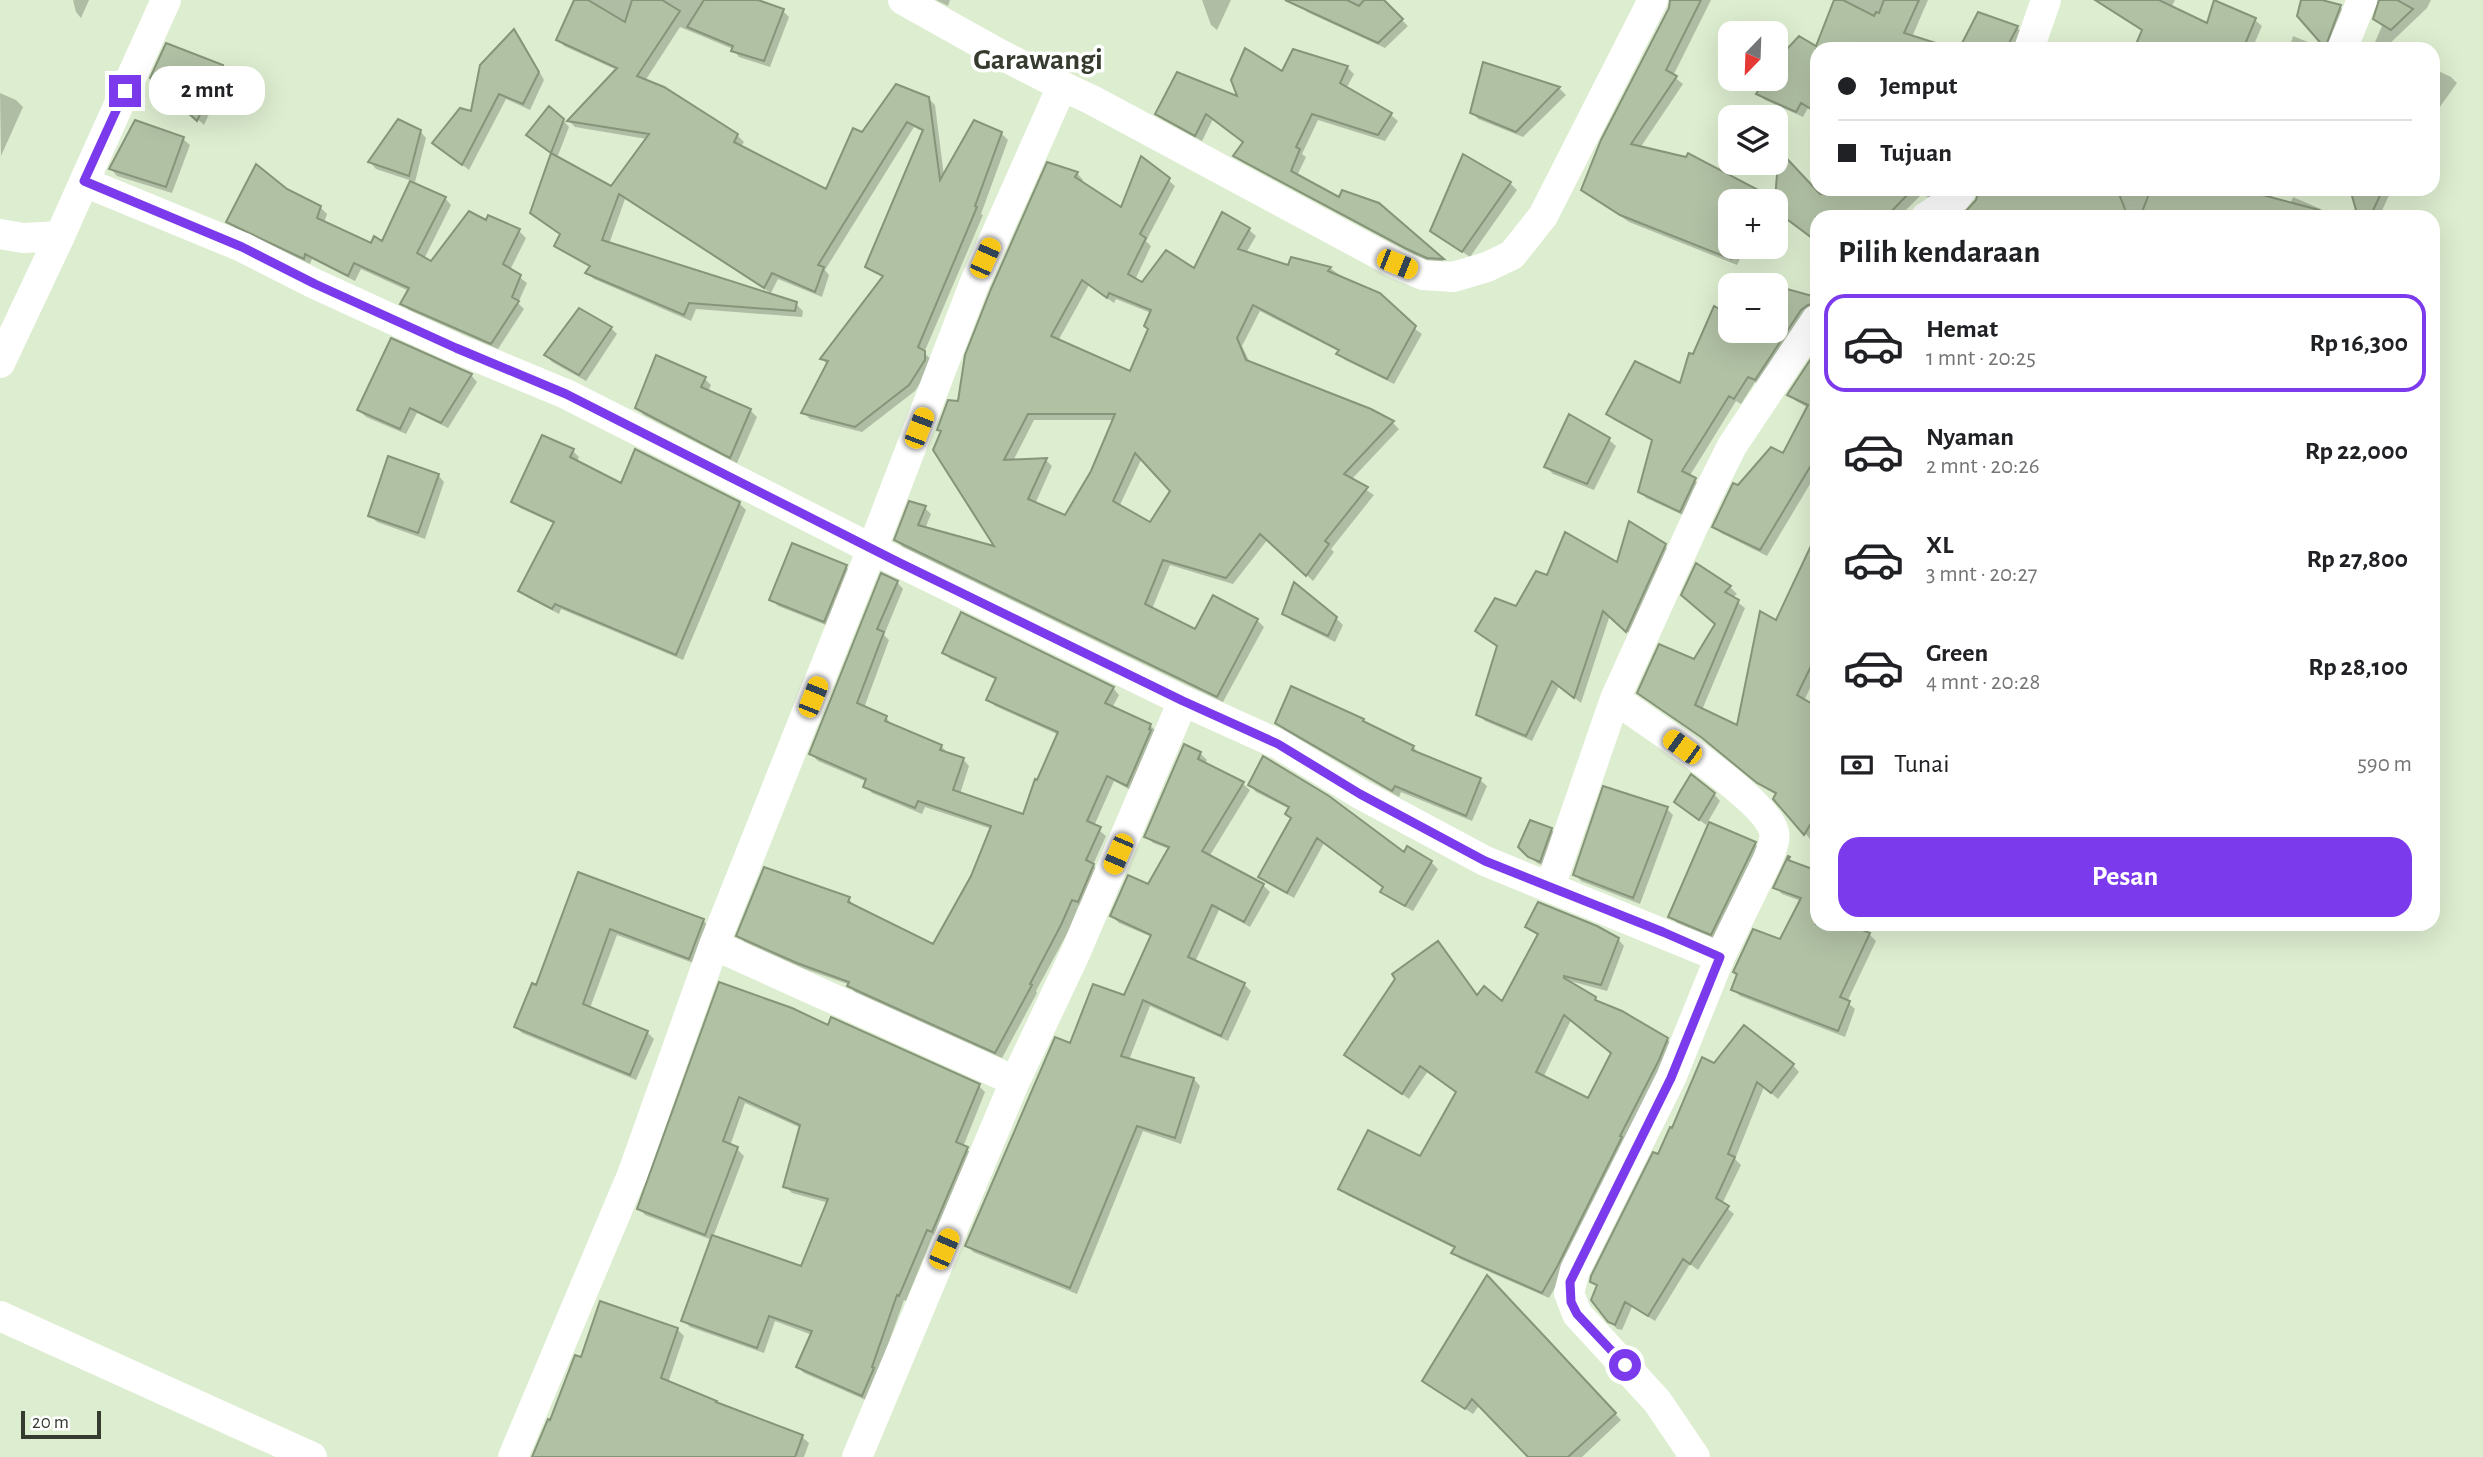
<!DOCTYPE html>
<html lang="id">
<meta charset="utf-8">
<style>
:root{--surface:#fff;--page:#f2f2f2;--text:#202124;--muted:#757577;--line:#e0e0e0;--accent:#7c3aed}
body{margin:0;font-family:"Alegreya Sans",sans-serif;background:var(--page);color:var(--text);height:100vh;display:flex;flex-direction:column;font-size:26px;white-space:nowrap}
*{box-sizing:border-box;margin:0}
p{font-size:23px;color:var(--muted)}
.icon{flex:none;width:38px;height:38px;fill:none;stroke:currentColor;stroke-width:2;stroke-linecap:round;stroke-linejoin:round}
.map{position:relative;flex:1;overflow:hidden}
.sheet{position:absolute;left:1810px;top:210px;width:630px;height:721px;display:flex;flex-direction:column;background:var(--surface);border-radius:21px;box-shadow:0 7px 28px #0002}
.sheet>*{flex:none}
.top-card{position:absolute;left:1810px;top:42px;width:630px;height:154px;border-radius:21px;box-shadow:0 7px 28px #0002;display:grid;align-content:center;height:154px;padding:0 28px;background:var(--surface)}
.needle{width:46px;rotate:203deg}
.controls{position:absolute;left:1718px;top:21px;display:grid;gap:14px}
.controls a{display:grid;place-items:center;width:70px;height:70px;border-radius:14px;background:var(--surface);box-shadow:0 7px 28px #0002;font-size:35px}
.scale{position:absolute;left:21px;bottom:18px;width:80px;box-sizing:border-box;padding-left:7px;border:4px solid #353b2f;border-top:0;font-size:19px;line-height:24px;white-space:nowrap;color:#353b2f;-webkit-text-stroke:5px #fff;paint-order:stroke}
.end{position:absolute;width:32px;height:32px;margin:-16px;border:9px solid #7c3aed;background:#fff;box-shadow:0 0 0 4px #fff}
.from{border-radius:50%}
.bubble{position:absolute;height:49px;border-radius:21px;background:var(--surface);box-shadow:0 7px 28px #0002;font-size:23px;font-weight:700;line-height:49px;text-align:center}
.car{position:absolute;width:21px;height:42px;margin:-21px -10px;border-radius:9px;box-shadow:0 0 5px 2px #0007;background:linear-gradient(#f5c518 24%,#345 0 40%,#f5c518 0 76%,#345 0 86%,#f5c518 0)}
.top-card b{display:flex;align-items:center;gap:24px;height:66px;font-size:26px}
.top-card b+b{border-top:2px solid var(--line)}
.top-card i{width:18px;height:18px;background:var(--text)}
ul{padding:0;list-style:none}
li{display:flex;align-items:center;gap:21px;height:98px;margin:0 14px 10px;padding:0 14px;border:4px solid transparent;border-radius:21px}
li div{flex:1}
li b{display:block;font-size:26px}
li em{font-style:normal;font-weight:700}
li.active{border-color:var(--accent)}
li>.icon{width:63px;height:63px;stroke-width:1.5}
h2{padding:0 28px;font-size:32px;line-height:84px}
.pay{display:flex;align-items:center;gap:18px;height:77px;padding:0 28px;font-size:26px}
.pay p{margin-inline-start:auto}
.primary-button{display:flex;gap:14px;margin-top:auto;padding:14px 28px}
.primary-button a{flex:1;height:80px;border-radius:21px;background:var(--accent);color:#fff;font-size:28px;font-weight:700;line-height:80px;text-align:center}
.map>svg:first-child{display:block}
.shadow{fill:#0003;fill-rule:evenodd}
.building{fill:#b1c1a4;stroke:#869579;stroke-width:2;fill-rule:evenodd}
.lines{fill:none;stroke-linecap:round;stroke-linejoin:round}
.minor{stroke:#fff;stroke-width:30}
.route{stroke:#7c3aed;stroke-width:9}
.labels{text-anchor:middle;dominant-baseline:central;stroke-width:7;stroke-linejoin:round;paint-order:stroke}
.quarter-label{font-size:30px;font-weight:bold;fill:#353b2f;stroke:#fff}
</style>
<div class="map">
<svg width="2483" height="1457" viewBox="0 0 2483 1457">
<rect width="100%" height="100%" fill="#ddedcf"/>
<path class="shadow" d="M73 0H89L81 18 76 12Z
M576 0H753L783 11 789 17 770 67 739 57 733 49 680 27 645 81 737 135 744 142 740 148 827 192 862 134 928 98 935 105 944 176 1001 133 1008 140 981 214 983 215 924 353 931 359V367L915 391 862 432 810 419 803 412 828 365 822 359 883 278 868 266 924 132 914 127 825 270 829 275 822 297 778 279 771 293 625 199 609 244 796 304 803 311 802 317 696 309 691 321 594 279 587 273 591 268 563 252 556 245 562 236 532 213 552 154 529 135 563 120 569 127 557 158 611 188 647 139 575 127 569 121 617 70 564 46 558 39Z
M936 0H950L948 6Z
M1202 0H1231L1217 30 1211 25Z
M1304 0H1381L1408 26 1385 48 1307 12 1301 6Z
M1672 0H1711L1673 76 1683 84 1640 148 1768 200 1731 201V247H1746L1737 265 1629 222 1583 190 1670 9Z
M1838 0H1928L1912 37 1947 49H1816V113L1808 108 1803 117 1765 100 1758 94 1767 79H1776L1817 49Z
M2109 0H2175L2171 8 2208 25 2215 3 2255 20 2262 26 2252 49H2136L2143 31 2114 13 2107 6Z
M2303 0H2315L2340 7 2347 13 2329 49 2299 16Z
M2380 0H2431L2427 8 2384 49H2372L2382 26 2375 19Z
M2017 27 2023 34 2016 49H2003Z
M514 31 520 37 544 80 530 110 506 99 469 170 434 143 472 114Z
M2293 36 2325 49H2289Z
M1484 65 1559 88 1566 95 1523 137 1478 119 1472 112Z
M222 66 228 73 204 125 159 84Z
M1347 67 1354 74 1346 89 1391 115 1398 121 1385 141 1318 120 1302 154 1306 157 1297 176 1340 199 1378 204 1447 264H1435L1413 254 1242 162 1235 156 1244 143 1213 119 1202 141 1164 120 1157 114 1240 99 1283 73Z
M2432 68 2451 77 2457 83 2432 118Z
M0 93 16 100 23 107 1 156Z
M420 131 426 138 415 182 376 169 370 162Z
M183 139 190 145 172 193 117 176 111 169Z
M1464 157 1510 183 1517 190 1470 257 1432 231Z
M1077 173 1083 180 1081 184 1122 210 1168 180 1175 186 1146 241 1151 246 1135 280 1143 285 1195 270 1222 215 1249 230 1256 236 1246 253 1288 267 1330 268 1422 334 1394 384 1345 360 1339 354 1340 352 1260 311 1242 346 1250 363 1370 410 1393 423 1399 429 1351 480 1374 495 1331 549 1334 552 1313 581 1268 539 1233 584 1170 565 1152 609 1195 631 1213 597 1257 620 1264 627 1223 702 903 547 896 540 925 508 931 514 925 529 998 549 939 429 959 402ZM1089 285 1114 303 1116 299 1151 313 1150 330 1131 373 1058 341ZM1034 420H1114L1092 472 1066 518 1035 504 1052 466 1046 460 1013 461ZM1142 458 1172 491 1151 525 1119 507Z
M1852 189H1951L1935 201 1922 194 1899 217H1816V241L1784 216 1836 213Z
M1986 189H2250V193L2290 204 2293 197 2339 217H1961L1970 210Z
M2355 189H2392L2379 217H2360Z
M286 190 320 207 327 214 324 223 372 246 383 243 445 198 451 205 424 259 432 264 487 222 489 218 519 231 526 238 510 270 527 283 518 303 524 309 498 349 409 310 402 303 409 291 361 269 355 281 312 259 310 264 235 228 229 221Z
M1749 280 1767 285H1746Z
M1776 288 1816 299V292V310L1762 386 1755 382 1741 404 1736 401 1689 477 1702 486 1687 517 1646 498 1640 491 1654 442 1614 420 1608 414 1681 386 1693 357 1731 311V331H1776Z
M611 328 617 334 586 381 552 362 546 355Z
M1816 354V474L1767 556 1721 533 1714 527 1738 487 1784 455 1809 408 1796 401 1789 395Z
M471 375 477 382 448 428 417 413 406 434 366 417 359 410Z
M705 379 711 385 708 392 750 410 757 417 737 463 644 415 637 408Z
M1609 440 1616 446 1594 490 1553 474 1546 467Z
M573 451 579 457 577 462 622 485 739 503 746 510 683 660 561 609 559 614 527 597 520 591 555 524 520 508 513 502Z
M438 475 444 482 425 539 377 522 370 516Z
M1665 546 1671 552 1633 637 1610 615 1581 703 1559 686 1532 741 1485 721 1478 714 1499 647 1477 631 1516 608Z
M1812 549 1816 550V675L1804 701 1816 708V831L1811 840 1775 799 1777 795 1766 789 1710 744 1639 693 1694 661 1716 624 1696 566 1730 587 1737 594 1732 598 1745 608 1702 710 1738 728 1776 622Z
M846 567 852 573 831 627 778 606 771 599Z
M897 582 903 589 884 635 889 640 864 708 886 717 892 726 941 746 948 753 963 759 969 766 960 794 1024 816 1059 735 995 706 988 699 997 680 950 659 944 653 1113 688 1119 695 1112 708 1150 725 1157 732 1134 792 1114 781 1094 826 1106 836 1093 865 1100 872 1085 908 1079 905 1068 932 1036 991 1037 993 1002 1058 855 992 848 984 805 969 745 942 738 936 849 899 855 907 933 946 972 877 992 829 925 807 922 814 872 793 865 786 867 782 818 761 811 754Z
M1284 613 1336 618 1343 625 1335 642 1291 620Z
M1292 689 1363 720 1369 726 1413 747 1420 754 1480 780 1487 786 1472 821 1401 792 1399 797 1284 730 1277 723Z
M1200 753 1207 760 1205 764 1243 784 1250 790 1209 857 1263 885 1270 892 1250 927 1219 910 1195 962 1244 984 1251 991 1228 1041 1150 1006 1129 1060 1194 1079 1200 1086 1181 1144 1143 1131 1077 1294 973 1252 967 1245 1071 1045 1124 997 1152 937 1119 923 1112 916 1149 887 1169 849 1153 843 1146 836Z
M1250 785 1404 854 1431 862 1438 869 1413 911 1389 898 1383 891 1384 888 1324 843 1294 898 1267 883 1260 877 1293 819 1290 809 1256 792Z
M1714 794 1720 801 1706 825 1676 802Z
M1667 809 1673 815 1640 904 1581 881 1575 874Z
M1551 829 1558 836 1547 867 1537 863 1520 847Z
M1755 844 1761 850 1718 940 1677 923 1670 916Z
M1788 859 1795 865 1816 873V924H1843L1869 934 1876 941 1847 1002 1855 1009 1845 1037 1740 996 1733 989 1739 976 1735 972 1781 941 1801 901 1782 894 1776 887Z
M579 874 703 920 709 927 696 964 617 935 590 1008 647 1032 654 1039 636 1080 522 1033 516 1027 537 987Z
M1527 927 1618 939 1624 946 1607 991 1566 980 1595 998 1602 1005 1667 1039 1674 1046 1564 1272 1549 1298 1460 1259 1454 1253 1456 1249 1347 1195 1340 1188 1421 1158 1457 1093 1428 1071 1409 1099 1347 1055 1478 996 1503 1004 1539 936ZM1571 1020 1613 1053 1589 1100 1543 1078Z
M720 984 979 1086 985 1092 963 1147 974 1155 939 1238 933 1235 906 1301 904 1300 868 1401 804 1373 798 1367 812 1335 775 1321 764 1353 690 1327 683 1320 712 1240 645 1215 639 1208ZM745 1103 801 1128 785 1186 792 1193 829 1203 802 1269 713 1237 744 1156 737 1149 730 1146Z
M1793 1065 1799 1072 1778 1099 1764 1087 1735 1159 1741 1165 1722 1204 1734 1214 1698 1270 1690 1264 1655 1321 1632 1307 1622 1330 1617 1329 1610 1321 1598 1287 1592 1281 1673 1131 1714 1066Z
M1487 1278 1621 1420 1582 1457H1530L1480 1404 1473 1414 1424 1381Z
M677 1329 684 1336 668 1383 719 1405 802 1437 809 1443 804 1457H534L582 1360Z"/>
<path class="building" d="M574 0H588L625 22 632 0H662L680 11 637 76 664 87 738 134 734 142 826 189 853 128 862 132 896 84 929 97 940 180 974 120 1002 132 975 206 977 207 918 347 925 351V360L909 385 855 427 801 413 828 361 820 359 883 276 865 267 923 130 907 122 818 265 824 267 815 292 772 273 764 288 619 194 602 240 797 302 795 311 689 303 684 315 585 273 590 266 554 246 560 234 530 213 551 153 611 186 649 134 567 121 617 68 556 40Z
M704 0H758L784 9 764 61 731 51 733 46 687 27Z
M1285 0H1347L1359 6 1364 0H1384L1403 19 1378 43Z
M1670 0H1701L1666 70 1677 76 1631 144 1686 157 1688 153 1775 199 1779 150 1820 194 1846 195 1850 189H1913L1886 217H1816V241L1776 211V201H1731V259L1620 215 1581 190 1601 140 1669 8Z
M1834 0H1843L1874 16 1876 12 1879 13 1884 0H1919L1904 33 1942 45 1941 49H1816V112L1801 103 1796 112 1756 94 1765 79H1776V61L1799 36 1816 46Z
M2095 0H2159L2207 23 2214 0 2256 18 2243 49H2134L2142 30Z
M2301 0H2322L2341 5 2325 48 2297 16Z
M2379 0H2397L2413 9 2391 30 2373 19Z
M1978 12 2018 26 2006 49H1959Z
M514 29 539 72 523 104 499 94 462 165 432 143 460 108 471 111 480 65Z
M166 43 223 65 197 121 150 78Z
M1245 48 1282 71 1293 49 1348 66 1340 83 1392 113 1378 135 1312 114 1296 147 1300 149 1291 171 1339 197 1342 190 1379 203 1444 259 1427 258 1405 248 1233 156 1243 142 1206 114 1195 136 1155 114 1177 72 1237 96 1231 80Z
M1483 62 1560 87 1516 132 1470 113Z
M549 106 564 119 551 153 526 135Z
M398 119 421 130 409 176 368 162Z
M135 120 184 137 166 187 109 169Z
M1463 154 1511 182 1462 252 1430 231Z
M1141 156 1170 178 1140 234 1146 238 1128 274 1142 282 1166 250 1194 268 1222 212 1250 228 1238 249 1288 265 1291 257 1331 267 1328 271 1380 293 1416 326 1387 379 1336 354 1339 350 1253 305 1237 338 1246 360 1371 409 1394 421 1344 474 1368 487 1325 541 1329 544 1306 576 1260 534 1226 578 1163 560 1145 604 1195 629 1213 595 1258 619 1217 697 894 540 909 501 926 506 918 525 994 546 933 450 941 431 937 430 948 400 958 401 965 355 991 289 1047 162 1078 172 1075 177 1121 207ZM1082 280 1107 298 1109 293 1151 310 1144 326 1148 329 1130 371 1051 336ZM1028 414H1115L1091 471 1065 515 1028 499 1047 458 1004 460ZM1135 453 1170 491 1150 522 1113 501Z
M256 164 287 189 321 206 317 218 371 243 374 236 382 241 410 181 446 197 417 253 431 261 469 211 486 220 488 215 520 229 503 264 521 275 512 297 519 301 491 344 400 304 409 288 354 263 348 276 305 254 304 259 226 222Z
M1979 189H2117L2128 217H1970L1964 213 1976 200Z
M2151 189H2240L2319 210 2318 217H2140Z
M2350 189H2383L2370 217H2358Z
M1776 286 1816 297V303L1808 305 1801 310 1755 380 1748 377 1734 399 1729 396 1682 471 1696 478 1680 512 1638 492 1652 440 1606 414 1635 361 1680 383 1689 353 1693 354 1714 306 1731 316V331H1776Z
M579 308 612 327 579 375 544 355Z
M391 338 472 374 441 423 410 408 400 429 357 410Z
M1816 351V457L1760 550 1712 527 1733 483 1738 485 1771 447 1783 453 1808 405 1787 395Z
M656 355 706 377 701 387 751 409 730 458 635 408Z
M1569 414 1610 438 1587 484 1544 467Z
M542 435 574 449 570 457 621 483 635 449 740 502 676 655 555 604 552 609 518 591 554 522 511 502Z
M388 456 439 474 418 533 368 516Z
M1629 521 1666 544 1626 632 1603 611 1574 698 1552 681 1526 736 1476 715 1497 646 1475 631 1495 598 1516 606 1536 571 1547 575 1565 532 1617 562Z
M1816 535V656L1797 695 1816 706V815L1804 835 1773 799 1776 793 1757 783 1701 737 1637 693 1659 644 1694 659 1715 624 1681 595 1696 563 1731 586 1725 592 1739 600 1695 705 1737 725 1760 611 1776 620Z
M792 543 847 565 824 622 769 600Z
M881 573 898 581 877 629 884 632 857 703 887 716 885 721 942 745 940 750 964 758 953 790 1023 814 1035 779 1037 780 1058 732 986 700 996 678 942 653 961 612 1114 687 1105 703 1151 724 1149 729 1151 730 1127 786 1107 776 1087 821 1101 827 1086 860 1094 864 1078 902 1072 900 1061 925 1030 984 1032 985 995 1053 847 986 849 982 797 963 736 936 764 867 850 897 848 902 933 944 971 876 991 826 918 801 915 808 863 787 866 779 809 754Z
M1294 582 1337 617 1328 636 1282 614Z
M1291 686 1364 719 1363 721 1414 746 1412 750 1481 778 1466 816 1395 786 1392 791 1275 723Z
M1184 744 1201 752 1198 759 1244 782 1202 851 1264 884 1244 922 1212 905 1188 957 1245 983 1221 1036 1143 1000 1121 1056 1194 1078 1175 1138 1137 1126 1070 1288 965 1246 1055 1037 1070 1043 1093 984 1124 995 1151 935 1110 916 1128 875 1148 884 1169 847 1144 837Z
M1263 756 1329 796 1404 852 1407 846 1432 861 1405 906 1380 892 1383 887 1317 838 1287 893 1258 877 1291 818 1285 814 1289 807 1248 785Z
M1691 774 1715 793 1699 820 1674 802Z
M1603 786 1668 807 1633 898 1573 875Z
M1530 820 1552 828 1540 862 1528 857 1518 847Z
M1709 822 1756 842 1711 935 1668 917Z
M1788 856 1790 857 1788 860 1815 870 1816 867V924H1848L1870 933 1840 997 1850 1001 1838 1031 1731 990 1737 974 1733 972 1753 929 1780 939 1801 898 1773 888Z
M578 872 704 919 689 959 610 929 583 1004 648 1031 630 1075 514 1027 532 983 536 985Z
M1538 902 1597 926 1619 938 1601 985 1564 976V978L1596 997 1595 1000 1622 1011 1668 1038 1659 1060 1620 1136 1622 1137 1558 1265 1542 1293 1451 1253 1455 1247 1338 1189 1368 1130 1420 1156 1456 1092 1420 1066 1402 1094 1344 1055 1395 979 1392 974 1438 941 1477 995 1484 986 1502 1001 1538 934 1525 927ZM1564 1015 1611 1053 1588 1098 1536 1072Z
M719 982 792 1008 828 1025 831 1017 980 1084 956 1142 968 1147 932 1232 927 1230 899 1296 897 1295 872 1367 874 1368 862 1396 796 1367 812 1331 769 1316 757 1348 681 1321 712 1235 801 1266 828 1199 783 1187 800 1125 739 1097 723 1141 738 1147 705 1235 637 1209Z
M1744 1025 1794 1064 1771 1093 1757 1082 1728 1154 1735 1157 1716 1198 1729 1206 1690 1264 1683 1259 1648 1316 1625 1302 1615 1325 1608 1322 1591 1300 1597 1285 1590 1282 1591 1276 1653 1152 1658 1154 1670 1127 1672 1128 1702 1057 1714 1063Z
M1487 1275 1616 1413 1568 1457H1528L1472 1399 1465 1409 1422 1381Z
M600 1301 678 1328 661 1378 717 1401 716 1402 803 1435 795 1457H532L548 1419 550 1420 575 1355 581 1357Z"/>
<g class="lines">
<path class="minor" d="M903 0 996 52 1062 86
M2029 49 2046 0
M2342 49 2362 0
M84 182 166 0
M1926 217 1955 198 1962 189
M0 234 23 238 60 236 84 182 242 247 315 284 455 348 566 394 872 549 1183 701 1278 744 1360 794 1485 861 1720 957 1671 1078 1575 1270 1569 1293 1577 1314 1657 1401 1695 1457
M0 363 60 236
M1615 699C1647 722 1767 799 1774 832 1776 841 1771 850 1768 859L1720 957
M1550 887 1615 699 1707 496 1732 446 1816 320
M714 945 1015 1081
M0 1316 312 1457
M513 1457 632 1175 714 945 872 549 975 282 1062 86 1092 100 1397 264 1423 275 1453 277 1487 267 1512 255 1543 216 1653 0
M857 1457 1015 1081 1074 956 1183 701"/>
</g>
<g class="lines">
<path class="route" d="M125 91 84 181 242 247 315 284 456 348 566 394 896 561 1183 701 1278 744 1360 794 1485 861 1663 932 1720 957 1671 1078 1570 1282 1571 1302 1577 1314 1625 1365"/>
</g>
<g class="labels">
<g class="quarter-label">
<text x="1038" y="60">Garawangi</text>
</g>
</g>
</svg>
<div class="controls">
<a><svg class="needle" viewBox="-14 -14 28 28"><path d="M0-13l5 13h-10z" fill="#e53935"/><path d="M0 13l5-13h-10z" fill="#757577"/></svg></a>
<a><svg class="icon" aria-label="layers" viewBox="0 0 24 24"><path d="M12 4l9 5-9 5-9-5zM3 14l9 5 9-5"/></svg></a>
<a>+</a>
<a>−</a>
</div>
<div class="scale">20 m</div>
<i class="end from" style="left:1625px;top:1365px"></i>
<i class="end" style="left:125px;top:91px"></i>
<div class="bubble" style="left:149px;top:66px;width:116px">2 mnt</div>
<i class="car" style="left:985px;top:258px;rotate:24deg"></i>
<i class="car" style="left:1397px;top:264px;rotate:112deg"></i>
<i class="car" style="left:919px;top:428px;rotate:21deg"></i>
<i class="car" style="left:813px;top:697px;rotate:22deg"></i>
<i class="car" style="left:1682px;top:747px;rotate:306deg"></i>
<i class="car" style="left:1118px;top:854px;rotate:203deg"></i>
<i class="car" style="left:944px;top:1249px;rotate:23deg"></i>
<div class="top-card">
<b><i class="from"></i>Jemput</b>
<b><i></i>Tujuan</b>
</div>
<section class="sheet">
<h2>Pilih kendaraan</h2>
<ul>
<li class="active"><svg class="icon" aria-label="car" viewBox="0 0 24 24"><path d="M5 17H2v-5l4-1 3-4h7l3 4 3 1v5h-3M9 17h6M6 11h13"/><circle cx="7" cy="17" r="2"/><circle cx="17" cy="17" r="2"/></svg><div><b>Hemat</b><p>1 mnt · 20:25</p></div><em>Rp 16,300</em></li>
<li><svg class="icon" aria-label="car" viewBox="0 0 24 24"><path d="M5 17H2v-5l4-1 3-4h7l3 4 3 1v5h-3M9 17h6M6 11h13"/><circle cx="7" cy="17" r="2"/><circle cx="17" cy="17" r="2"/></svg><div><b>Nyaman</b><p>2 mnt · 20:26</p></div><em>Rp 22,000</em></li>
<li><svg class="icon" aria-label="car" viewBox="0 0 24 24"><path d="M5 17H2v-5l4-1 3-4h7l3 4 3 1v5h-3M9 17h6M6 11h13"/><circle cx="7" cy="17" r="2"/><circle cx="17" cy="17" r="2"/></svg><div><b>XL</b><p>3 mnt · 20:27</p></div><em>Rp 27,800</em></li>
<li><svg class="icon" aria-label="car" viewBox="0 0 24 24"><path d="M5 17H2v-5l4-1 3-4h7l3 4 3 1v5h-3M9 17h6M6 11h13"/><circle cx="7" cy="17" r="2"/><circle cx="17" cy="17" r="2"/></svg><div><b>Green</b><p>4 mnt · 20:28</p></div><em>Rp 28,100</em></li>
</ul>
<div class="pay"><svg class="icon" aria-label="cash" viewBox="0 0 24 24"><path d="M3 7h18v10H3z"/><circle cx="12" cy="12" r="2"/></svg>Tunai<p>590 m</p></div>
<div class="primary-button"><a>Pesan</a></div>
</section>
</div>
